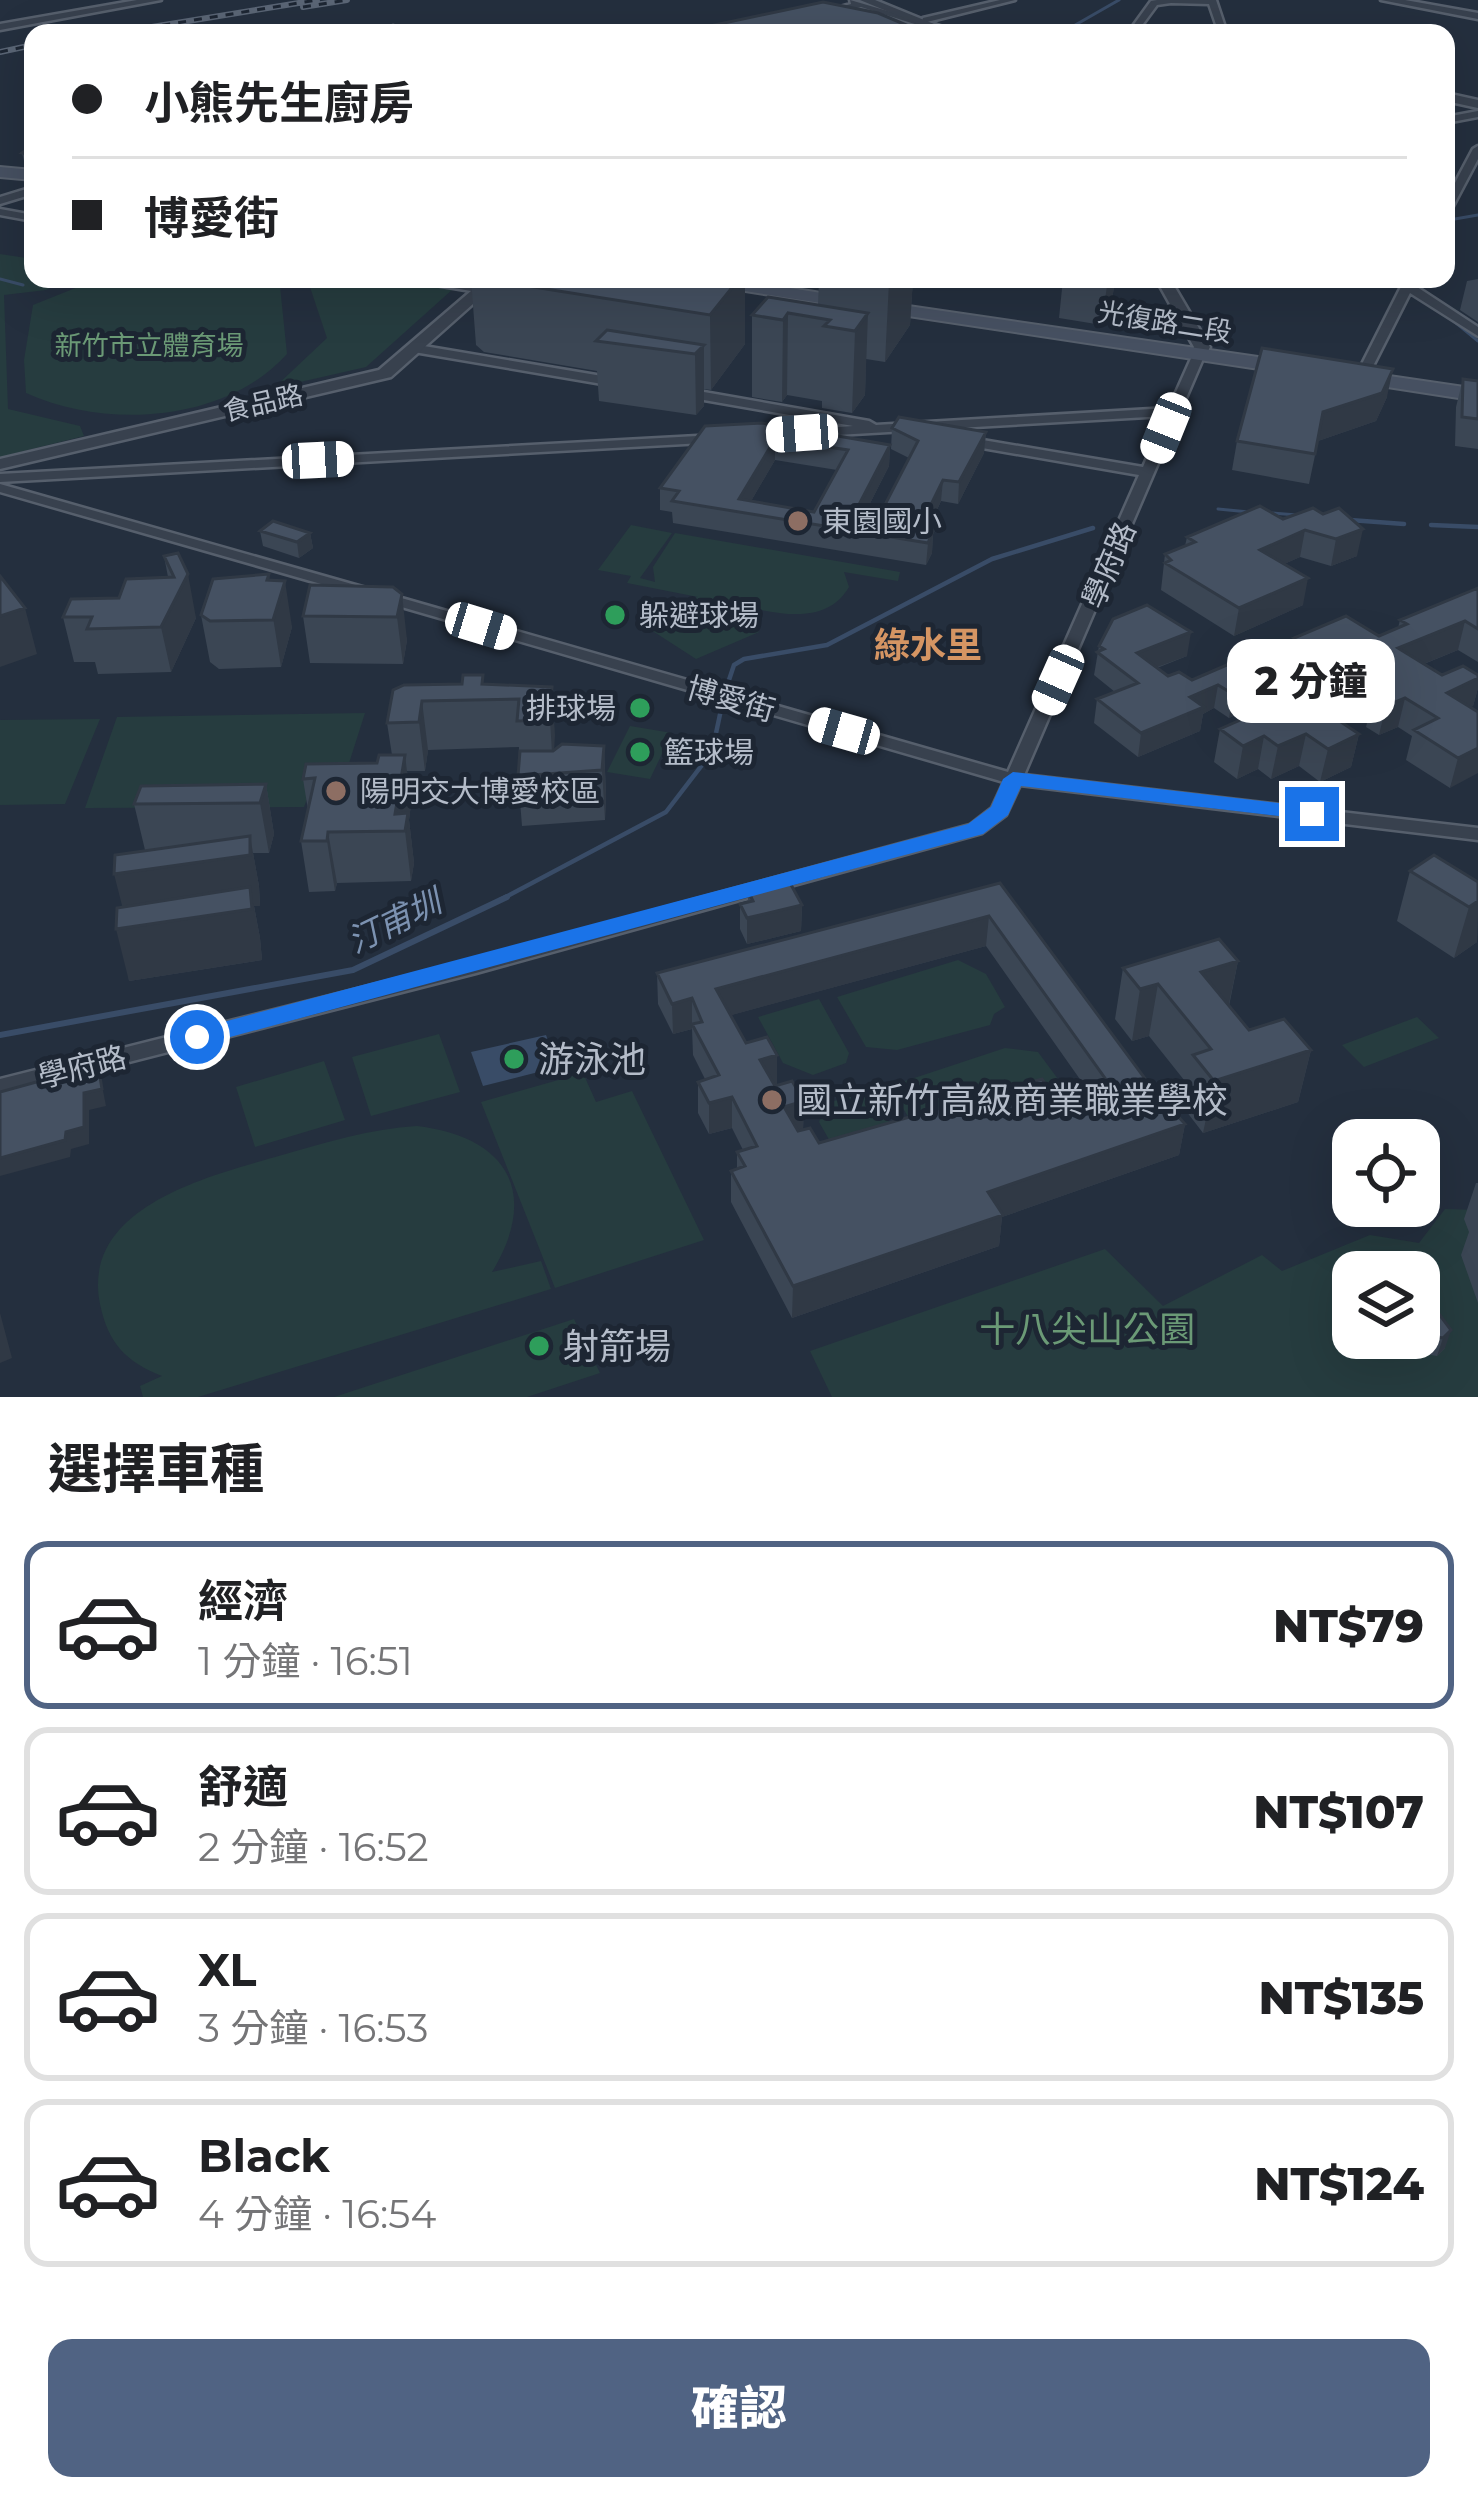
<!DOCTYPE html>
<html lang="zh-TW">
<meta charset="utf-8">
<style>
:root{--surface:#fff;--page:#f2f2f2;--text:#202124;--muted:#757577;--line:#e0e0e0;--accent:#506383}
body{margin:0;font-family:Montserrat,"Noto Sans TC",sans-serif;background:var(--page);color:var(--text);height:100vh;display:flex;flex-direction:column;font-size:45px;white-space:nowrap}
*{box-sizing:border-box;margin:0}
p{font-size:39px;color:var(--muted)}
.icon{flex:none;width:66px;height:66px;fill:none;stroke:currentColor;stroke-width:2;stroke-linecap:round;stroke-linejoin:round}
.map{position:relative;height:1397px;overflow:hidden}
.panel{display:flex;flex-direction:column;background:var(--surface);flex:1}
.panel>*{flex:none}
.top-card{position:absolute;left:24px;top:24px;width:1431px;height:264px;border-radius:24px;box-shadow:0 12px 48px #0002;display:grid;align-content:center;height:264px;padding:0 48px;background:var(--surface)}
.controls{position:absolute;left:1332px;top:1119px;display:grid;gap:24px}
.controls a{display:grid;place-items:center;width:108px;height:108px;border-radius:24px;background:var(--surface);box-shadow:0 12px 48px #0002;font-size:60px}
.end{position:absolute;width:54px;height:54px;margin:-27px;border:15px solid #1a73e8;background:#fff;box-shadow:0 0 0 6px #fff}
.from{border-radius:50%}
.bubble{position:absolute;height:84px;border-radius:24px;background:var(--surface);box-shadow:0 12px 48px #0002;font-size:39px;font-weight:800;line-height:84px;text-align:center}
.car{position:absolute;width:36px;height:72px;margin:-36px -18px;border-radius:15px;box-shadow:0 0 9px 3px #0007;background:linear-gradient(#fff 24%,#345 0 40%,#fff 0 76%,#345 0 86%,#fff 0)}
.top-card b{display:flex;align-items:center;gap:42px;height:114px;font-size:45px}
.top-card b+b{border-top:3px solid var(--line)}
.top-card i{width:30px;height:30px;background:var(--text)}
ul{padding:0;list-style:none}
li{display:flex;align-items:center;gap:36px;height:168px;margin:0 24px 18px;padding:0 24px;border:6px solid var(--line);border-radius:24px}
li div{flex:1}
li b{display:block;font-size:45px}
li em{font-style:normal;font-weight:800}
li.on{border-color:var(--accent)}
li>.icon{width:108px;height:108px;stroke-width:1.5}
h2{padding:0 48px;font-size:54px;line-height:144px}
.button{display:flex;gap:24px;margin-top:auto;padding:24px 48px}
.button a{flex:1;height:138px;border-radius:24px;background:var(--accent);color:#fff;font-size:48px;font-weight:800;line-height:138px;text-align:center}
.map>svg:first-child{display:block}
.green{fill:#263c3f;fill-rule:evenodd}
.water{fill:#394c67}
.lines{fill:none;stroke-linecap:round;stroke-linejoin:round}
.stream-far2{stroke:#394c67;stroke-width:3}
.stream-far1{stroke:#394c67;stroke-width:4.5}
.stream{stroke:#394c67;stroke-width:6}
.minor-casing{stroke:#565f6c;stroke-width:5}
.tertiary-casing{stroke:#565f6c;stroke-width:5}
.secondary-casing{stroke:#565f6c;stroke-width:4}
.minor{fill:#38414e;fill-rule:evenodd}
.tertiary{fill:#38414e;fill-rule:evenodd}
.secondary{fill:#465061;fill-rule:evenodd}
.rail-casing{stroke:#5a6575;stroke-width:6}
.rail{stroke:#1d2633;stroke-width:3;stroke-dasharray:8;stroke-linecap:butt}
.wall{fill:#3b4654;fill-rule:evenodd}
.shaded-wall{fill:#303945}
.building{fill:#455162;stroke:#303945;stroke-width:3;fill-rule:evenodd}
.route{fill:#1a73e8}
.education-dot{fill:#8d6e63;stroke:#1d2633;stroke-width:4.5}
.leisure-dot{fill:#2e9e5b;stroke:#1d2633;stroke-width:4.5}
.labels{text-anchor:middle;dominant-baseline:central;stroke-width:10;stroke-linejoin:round;paint-order:stroke}
.far-street-label{font-size:27px;fill:#b4bcc9;stroke:#1d2633}
.far-park-label{font-size:27px;fill:#6b9a76;stroke:#1d2633}
.poi-label{font-size:30px;fill:#b4bcc9;stroke:#1d2633;text-anchor:start}
.street-label{font-size:30px;fill:#b4bcc9;stroke:#1d2633}
.water-label{font-size:33px;font-style:italic;fill:#7c92b1;stroke:#1d2633}
.quarter-label{font-size:36px;font-weight:bold;fill:#d59563;stroke:#1d2633}
.near-poi-label{font-size:36px;fill:#b4bcc9;stroke:#1d2633;text-anchor:start}
.near-park-label{font-size:36px;fill:#6b9a76;stroke:#1d2633}
</style>
<div class="map">
<svg width="1478" height="1397" viewBox="0 0 1478 1397">
<rect width="100%" height="100%" fill="#242f3e"/>
<path class="green" d="M0 254 33 259V279H69L46 290 4 295 8 409 80 426 84 436 0 457Z
M98 279H258L280 286 287 354C226 422 108 430 26 393L24 360 33 305Z
M295 279H389L453 289 366 367 274 388 327 338 310 287Z
M631 525 672 533 640 578 655 582 653 567 675 533 900 572 898 581 844 572 849 587C821 635 755 606 709 599L759 632 696 659 648 628 646 621 655 608 698 597 627 583 631 576 598 570Z
M365 713 343 782 310 791 304 807 85 808 117 717Z
M100 719 65 804 0 805V720Z
M630 726 672 733 650 779 607 772Z
M958 960 986 974 1005 1007 994 1014 990 1025 897 1050 866 1047 837 997Z
M819 999 849 1053 846 1063 813 1075 783 1063 758 1017Z
M1417 1017 1439 1038 1364 1067 1342 1045Z
M439 1034 460 1092 371 1116 352 1057Z
M1005 1048 1038 1052 1075 1102 912 1123 896 1097V1084Z
M324 1061 345 1120 255 1147 236 1087Z
M583 1073 596 1102 632 1091 704 1240 555 1288 481 1102Z
M861 1094 875 1100 904 1145 843 1164 819 1122 826 1103Z
M417 1126C508 1137 540 1193 492 1272L541 1261 551 1289 198 1397H143L140 1386 162 1376C126 1362 108 1343 100 1304 80 1205 214 1175 282 1155 327 1142 370 1129 417 1126Z
M1445 1209 1478 1210V1397H832L810 1351 1105 1249 1163 1306 1262 1255 1282 1271 1370 1235 1419 1243ZM1353 1272H1419V1338H1353Z
M574 1319 600 1373 527 1397H334Z"/>
<path class="water" d="M546 1035 558 1067 483 1086 471 1052Z"/>
<g class="lines">
<path class="stream-far2" d="M1070 28 1119 0
M1449 220 1478 215
M0 279 23 285
M1450 318 1478 341
M1218 509 1249 512
M1272 513 1297 515"/>
<path class="stream-far1" d="M1350 520 1404 524
M1431 525 1478 527
M726 689 734 665 744 659 827 645 992 559 1093 528
M500 900 666 812 712 752 722 705"/>
<path class="stream" d="M0 1035 353 970 507 897"/>
<g class="minor-casing">
<path id="minor" d="M850 0 922 21 923 18 1000 0H1015L927 22 946 28 947 30 943 33 861 7 830 14 826 11 851 4Z
M1157 0H1216L1227 33H1219L1209 4 1171 3 1157 5 1140 28 1155 33 1131 32 1130 30 1151 1Z
M393 26 405 33 390 31 389 29Z
M1478 111V117L1446 123V117Z
M1478 146V159L1451 210 1446 213V200L1473 149Z
M33 187V194L0 204V197Z
M0 209 33 215V221L0 215Z
M412 279H441L483 285 489 289 483 293 418 282Z
M1405 279H1417L1414 285 1478 327V336L1410 293 1371 370 1365 374 1361 373 1359 370Z
M418 345 620 379 626 383 620 387 414 352 412 349Z
M1199 350 1205 354 1024 775 1478 828V840L1020 785 1006 815 982 833 476 973 0 1095V1079L476 959 970 825 992 808 1004 782 381 601 378 598 386 593 391 595 1008 772 1139 475 965 445 958 441 965 437 1143 467 1165 416 802 437 797 436V430L853 426 681 396 675 392 681 388 869 421 876 425 1169 408 1193 354Z
M716 435 721 436V442L0 482V474Z
M0 484 366 588 369 591 361 596 356 594 0 492Z"/>
</g>
<g class="tertiary-casing">
<path id="tertiary" d="M137 0H161L0 30V24Z
M860 0H875L956 33H940Z
M1381 0H1405L1478 13V19Z
M1446 93 1478 100V108L1446 101Z
M485 279H501L391 377 0 469V459L379 370Z
M1156 279H1170L1210 347 1205 357H1193L1191 354 1194 347Z"/>
</g>
<g class="secondary-casing">
<path id="secondary" d="M0 167 33 170V180L0 177Z
M693 279H733L846 297 855 302 846 307 701 284Z
M881 302 1286 361 1295 367 1286 373 875 311V303Z
M1362 372 1478 389V401L1355 382 1353 378Z"/>
</g>
<use href="#minor" class="minor"/>
<use href="#tertiary" class="tertiary"/>
<use href="#secondary" class="secondary"/>
<g class="rail-casing">
<path id="rail" d="M303 7 347 0
M115 33 317 0
M0 52 33 45"/>
</g>
<use href="#rail" class="rail"/>
</g>
<path class="wall" d="M33 145V166L25 165 22 153Z
M471 279H745V344L711 390 704 389V406L696 415 599 401 597 371 484 352 476 345Z
M819 279H913L910 325 885 362 866 359 865 395 852 413 822 408V401L787 395 782 402 752 397V315L818 305Z
M1063 279H1115L1111 308 1102 325 1059 318Z
M1478 279V322L1460 310 1467 281Z
M1463 379 1478 381V449L1455 446 1456 407Z
M1387 397 1376 421 1318 441 1309 484 1232 470 1237 441Z
M705 426 890 445 889 466 862 519 876 522 909 458 891 449 892 428 986 432 984 453 958 504 941 501 928 530 933 531 932 553 926 565 673 523 672 512 660 510V488ZM775 460 837 470 814 512 751 501Z
M1313 508 1357 556 1331 566 1300 557 1284 564 1303 605 1234 636 1161 590 1165 554 1185 546 1187 537 1283 519Z
M260 531 310 533 313 548 299 558 263 546Z
M164 556 196 618 171 672 98 674 95 662H74L63 617 119 598 168 577Z
M270 580 292 627 281 667 219 669 210 662 201 615Z
M393 587 407 640 403 664 310 663 303 616Z
M1478 588V662L1458 650 1424 664 1442 675H1478V688L1473 706 1470 707 1478 712 1450 788 1406 760 1412 736 1398 727 1379 735 1366 727 1368 719 1289 667 1294 638 1379 636 1398 628 1400 620Z
M1099 646 1187 656 1157 668 1168 676 1192 680 1244 673 1295 696 1359 734 1351 767 1320 782 1299 766 1271 779 1258 769 1237 779 1214 762 1220 729 1257 713 1251 708 1229 718 1214 708 1203 714 1200 731 1138 757 1094 723 1097 699 1115 692 1094 675Z
M484 684 552 687 554 750 604 746 606 795 605 820 522 826 518 776 519 747 428 750 425 771H407L411 804 409 820 414 863 411 881 337 883 335 891 309 892 301 841 308 810 303 779 377 763 392 755 387 723 393 690Z
M266 784 274 834 269 853H253L259 886 260 906H254L260 938 262 960 129 981 122 907 145 850 134 804Z
M1410 871 1478 882 1477 942 1454 958 1397 921Z
M1000 883 1149 1084 1185 1124 1179 1155 1002 1217 999 1246 792 1318 731 1202V1171L737 1169V1152L743 1150 732 1128 709 1134 698 1113V1082L705 1079 693 1055 692 1029 673 1034 658 1004 657 973ZM986 946 1096 1102 1065 1112 819 1143 803 1130 804 1101 777 1086V1055L746 1043 731 1015Z
M748 891 802 905 801 931 747 944 740 929V904L748 902Z
M1238 961 1229 1006 1249 1030 1311 1050 1298 1102 1203 1133 1183 1107 1188 1085 1149 1036 1132 1041 1115 1019 1123 968Z
M1476 1183H1478V1303L1461 1255 1469 1232 1464 1219Z
M1439 1314 1445 1348 1437 1356 1425 1354 1416 1347 1415 1338H1419L1420 1318Z"/>
<path class="shaded-wall" d="M739 279H745V344L711 390 710 315Z
M891 279H913L910 325 885 362 889 282Z
M1110 279H1115L1111 308 1102 325 1107 285Z
M788 313 787 395 782 402 783 320Z
M868 313 865 395 852 413 855 331Z
M704 345V406L696 415 695 354Z
M1393 369 1387 397 1376 421 1318 441 1323 412Z
M986 432 984 453 958 504 959 482Z
M775 439V460L744 513 739 499Z
M890 445 889 466 856 531 852 518Z
M943 480 941 501 922 542 919 529Z
M1363 529 1357 556 1331 566 1336 539Z
M1305 530 1300 557 1255 577 1260 550Z
M933 531 932 553 926 565 928 543Z
M310 533 313 548 299 558 297 542Z
M188 574 196 618 171 672 161 627Z
M269 574 275 612 285 581 292 627 281 667 267 580Z
M1308 578 1303 605 1234 636 1239 608Z
M402 594 407 640 403 664 397 617Z
M25 608 37 654 0 667V616Z
M1465 621 1458 650 1391 677 1398 648Z
M1191 632 1187 656 1133 676 1137 653Z
M1478 678V688L1473 706 1439 722 1447 693Z
M1255 684 1251 708 1229 718 1233 694Z
M1218 685 1214 708 1203 714 1200 731 1138 757 1141 733 1190 697Z
M552 687 555 735 553 769 550 720Z
M1405 698 1398 727 1379 735 1386 706Z
M422 701 428 750 425 771 419 722Z
M1306 734 1299 766 1271 779 1278 746Z
M1359 734 1351 767 1320 782 1328 749Z
M1264 736 1258 769 1237 779 1243 746Z
M604 746 606 795 605 820 602 770Z
M1478 748V773L1450 788 1458 758Z
M405 755 411 804 409 820 414 863 411 881 405 831 395 814Z
M266 784 274 834 269 853 260 803Z
M328 832 337 883 335 891 327 841Z
M250 836 259 886 260 906H254L260 938 262 960 129 981 116 929 127 925 114 874Z
M1478 901 1477 942 1454 958 1469 907Z
M802 905 801 931 747 944V918Z
M989 916 986 946 717 1019 716 989Z
M1238 961 1227 1013 1201 972Z
M1158 984 1149 1036 1132 1041 1140 989Z
M692 998V1029L673 1034 672 1004Z
M1311 1050 1298 1102 1203 1133 1214 1081Z
M777 1055V1086L760 1091V1060Z
M98 1065 106 1106 89 1110V1144L71 1149 70 1157 0 1176V1158L66 1132Z
M732 1097V1128L709 1134V1103Z
M804 1101 803 1132 784 1138V1107Z
M1185 1124 1179 1155 1002 1217 999 1246 792 1318 793 1286 988 1192Z
M0 1313 12 1358 0 1363Z
M1451 1330 1445 1348 1437 1356 1443 1338Z"/>
<path class="building" d="M823 2 878 13 925 33H677Z
M33 145V155L22 153Z
M482 279H739L710 315Z
M1065 279H1110L1107 285Z
M768 297 868 313 855 331 824 326 830 320 788 313 783 320 752 315Z
M607 330 704 345 695 354 596 341Z
M1262 348 1393 369 1382 393 1323 412 1315 454 1237 441Z
M1463 379 1478 381V419L1462 417Z
M899 417 986 432 959 482 943 480 919 529 933 531 928 543 672 501 679 491 660 488 705 426 762 423 890 445 852 518 876 522 918 441 892 428ZM775 439 848 450 814 512 739 499Z
M1260 506 1283 519 1313 508 1323 514 1339 508 1363 529 1336 539 1305 530 1260 550 1308 578 1239 608 1165 563 1171 560 1165 554 1195 542 1187 537Z
M273 521 310 533 297 542 260 531Z
M178 553 188 574 161 627 87 629 92 617H63L71 599 119 598 126 579 174 577 164 556Z
M269 574 267 580 285 581 273 620 210 621 201 615 213 579Z
M0 576 25 608 0 616Z
M310 585 393 587 402 594 397 617 303 616Z
M1478 588V629L1465 621 1398 648 1442 675 1463 666 1478 675V678L1447 693 1478 712V748L1458 758 1414 730 1438 718 1405 698 1386 706 1373 698 1380 693 1294 638 1346 616 1379 636 1407 624 1400 620Z
M1147 605 1191 632 1137 653 1168 676 1179 672 1192 680 1229 664 1244 673 1257 667 1295 696 1281 702 1255 684 1233 694 1218 685 1190 697 1204 707 1141 733 1097 699 1138 683 1097 652 1104 649 1099 646 1113 619Z
M463 675H483L482 684 552 687 550 720 517 721 519 699 422 701 419 722 387 723 393 690 404 685 462 684Z
M1299 694 1359 734 1328 749 1306 734 1278 746 1264 736 1243 746 1220 729Z
M562 744 604 746 602 770 518 776 520 751H553Z
M379 755H405L395 814 408 813 405 831 328 832 327 841H301L315 778 303 779 306 764 377 763Z
M266 784 260 803 134 804 141 786Z
M250 836V855L114 874 115 855Z
M1434 855 1478 882V901L1469 907 1410 871Z
M789 881 802 905 747 918 740 904 753 901 748 891Z
M1000 883 1149 1084 1185 1124 988 1192 1003 1215 793 1286 731 1171 745 1166 737 1152 757 1146 732 1097 709 1103 698 1082 719 1075 692 1024 702 1022 692 998 672 1004 657 973ZM989 916 1117 1095 1065 1112 1042 1079 819 1143 810 1128 798 1131 784 1107 804 1101 792 1081 775 1086 760 1060 777 1055 767 1037 746 1043 716 989Z
M250 887 252 909 116 929 117 908Z
M1219 939 1238 961 1201 972 1249 1030 1284 1019 1311 1050 1214 1081 1193 1055 1211 1049 1158 984 1140 989 1123 968Z
M98 1065 102 1089 84 1093V1127L66 1132 65 1140 0 1158V1092Z
M1439 1314 1451 1330 1443 1338 1431 1336 1422 1330 1420 1318Z"/>
<path class="route" d="M1013 772 1312 807 1323 814 1312 820 1021 786 1008 815 983 834 197 1046 185 1037 197 1029 968 824 991 807 1003 779Z"/>
<g class="education-dot">
<circle cx="798" cy="521" r="12"/>
<circle cx="336" cy="791" r="12"/>
<circle cx="772" cy="1100" r="12"/>
</g>
<g class="leisure-dot">
<circle cx="615" cy="615" r="12"/>
<circle cx="640" cy="708" r="12"/>
<circle cx="640" cy="752" r="12"/>
<circle cx="514" cy="1059" r="12"/>
<circle cx="539" cy="1346" r="12"/>
</g>
<g class="labels">
<g class="far-street-label">
<text transform="translate(1165 322) rotate(9)">光復路二段</text>
<text transform="translate(263 403) rotate(-13)">食品路</text>
</g>
<g class="far-park-label">
<text x="149" y="345">新竹市立體育場</text>
</g>
<g class="poi-label">
<text x="822" y="521">東園國小</text>
<text x="639" y="615">躲避球場</text>
<text x="616" y="708" text-anchor="end">排球場</text>
<text x="664" y="752">籃球場</text>
<text x="360" y="791">陽明交大博愛校區</text>
</g>
<g class="street-label">
<text transform="translate(1109 565) rotate(-67)">學府路</text>
<text transform="translate(731 699) rotate(16)">博愛街</text>
<text transform="translate(82 1067) rotate(-14)">學府路</text>
</g>
<g class="water-label">
<text transform="translate(394 921) rotate(-26)">汀甫圳</text>
</g>
<g class="quarter-label">
<text x="928" y="645">綠水里</text>
</g>
<g class="near-poi-label">
<text x="538" y="1059">游泳池</text>
<text x="796" y="1100">國立新竹高級商業職業學校</text>
<text x="563" y="1346">射箭場</text>
</g>
<g class="near-park-label">
<text x="1087" y="1329">十八尖山公園</text>
</g>
</g>
</svg>
<div class="controls">
<a><svg class="icon" aria-label="locate" viewBox="0 0 24 24"><circle cx="12" cy="12" r="6"/><path d="M12 2v4M12 18v4M2 12h4M18 12h4"/></svg></a>
<a><svg class="icon" aria-label="layers" viewBox="0 0 24 24"><path d="M12 4l9 5-9 5-9-5zM3 14l9 5 9-5"/></svg></a>
</div>
<i class="end from" style="left:197px;top:1037px"></i>
<i class="end" style="left:1312px;top:814px"></i>
<div class="bubble" style="left:1227px;top:639px;width:168px">2 分鐘</div>
<i class="car" style="left:1166px;top:428px;rotate:202deg"></i>
<i class="car" style="left:802px;top:433px;rotate:266deg"></i>
<i class="car" style="left:318px;top:460px;rotate:87deg"></i>
<i class="car" style="left:481px;top:626px;rotate:107deg"></i>
<i class="car" style="left:1058px;top:680px;rotate:204deg"></i>
<i class="car" style="left:844px;top:731px;rotate:286deg"></i>
<div class="top-card">
<b><i class="from"></i>小熊先生廚房</b>
<b><i></i>博愛街</b>
</div>
</div>
<section class="panel">
<h2>選擇車種</h2>
<ul>
<li class="on"><svg class="icon" aria-label="car" viewBox="0 0 24 24"><path d="M5 17H2v-5l4-1 3-4h7l3 4 3 1v5h-3M9 17h6M6 11h13"/><circle cx="7" cy="17" r="2"/><circle cx="17" cy="17" r="2"/></svg><div><b>經濟</b><p>1 分鐘 · 16:51</p></div><em>NT$79</em></li>
<li><svg class="icon" aria-label="car" viewBox="0 0 24 24"><path d="M5 17H2v-5l4-1 3-4h7l3 4 3 1v5h-3M9 17h6M6 11h13"/><circle cx="7" cy="17" r="2"/><circle cx="17" cy="17" r="2"/></svg><div><b>舒適</b><p>2 分鐘 · 16:52</p></div><em>NT$107</em></li>
<li><svg class="icon" aria-label="car" viewBox="0 0 24 24"><path d="M5 17H2v-5l4-1 3-4h7l3 4 3 1v5h-3M9 17h6M6 11h13"/><circle cx="7" cy="17" r="2"/><circle cx="17" cy="17" r="2"/></svg><div><b>XL</b><p>3 分鐘 · 16:53</p></div><em>NT$135</em></li>
<li><svg class="icon" aria-label="car" viewBox="0 0 24 24"><path d="M5 17H2v-5l4-1 3-4h7l3 4 3 1v5h-3M9 17h6M6 11h13"/><circle cx="7" cy="17" r="2"/><circle cx="17" cy="17" r="2"/></svg><div><b>Black</b><p>4 分鐘 · 16:54</p></div><em>NT$124</em></li>
</ul>
<div class="button"><a>確認</a></div>
</section>
